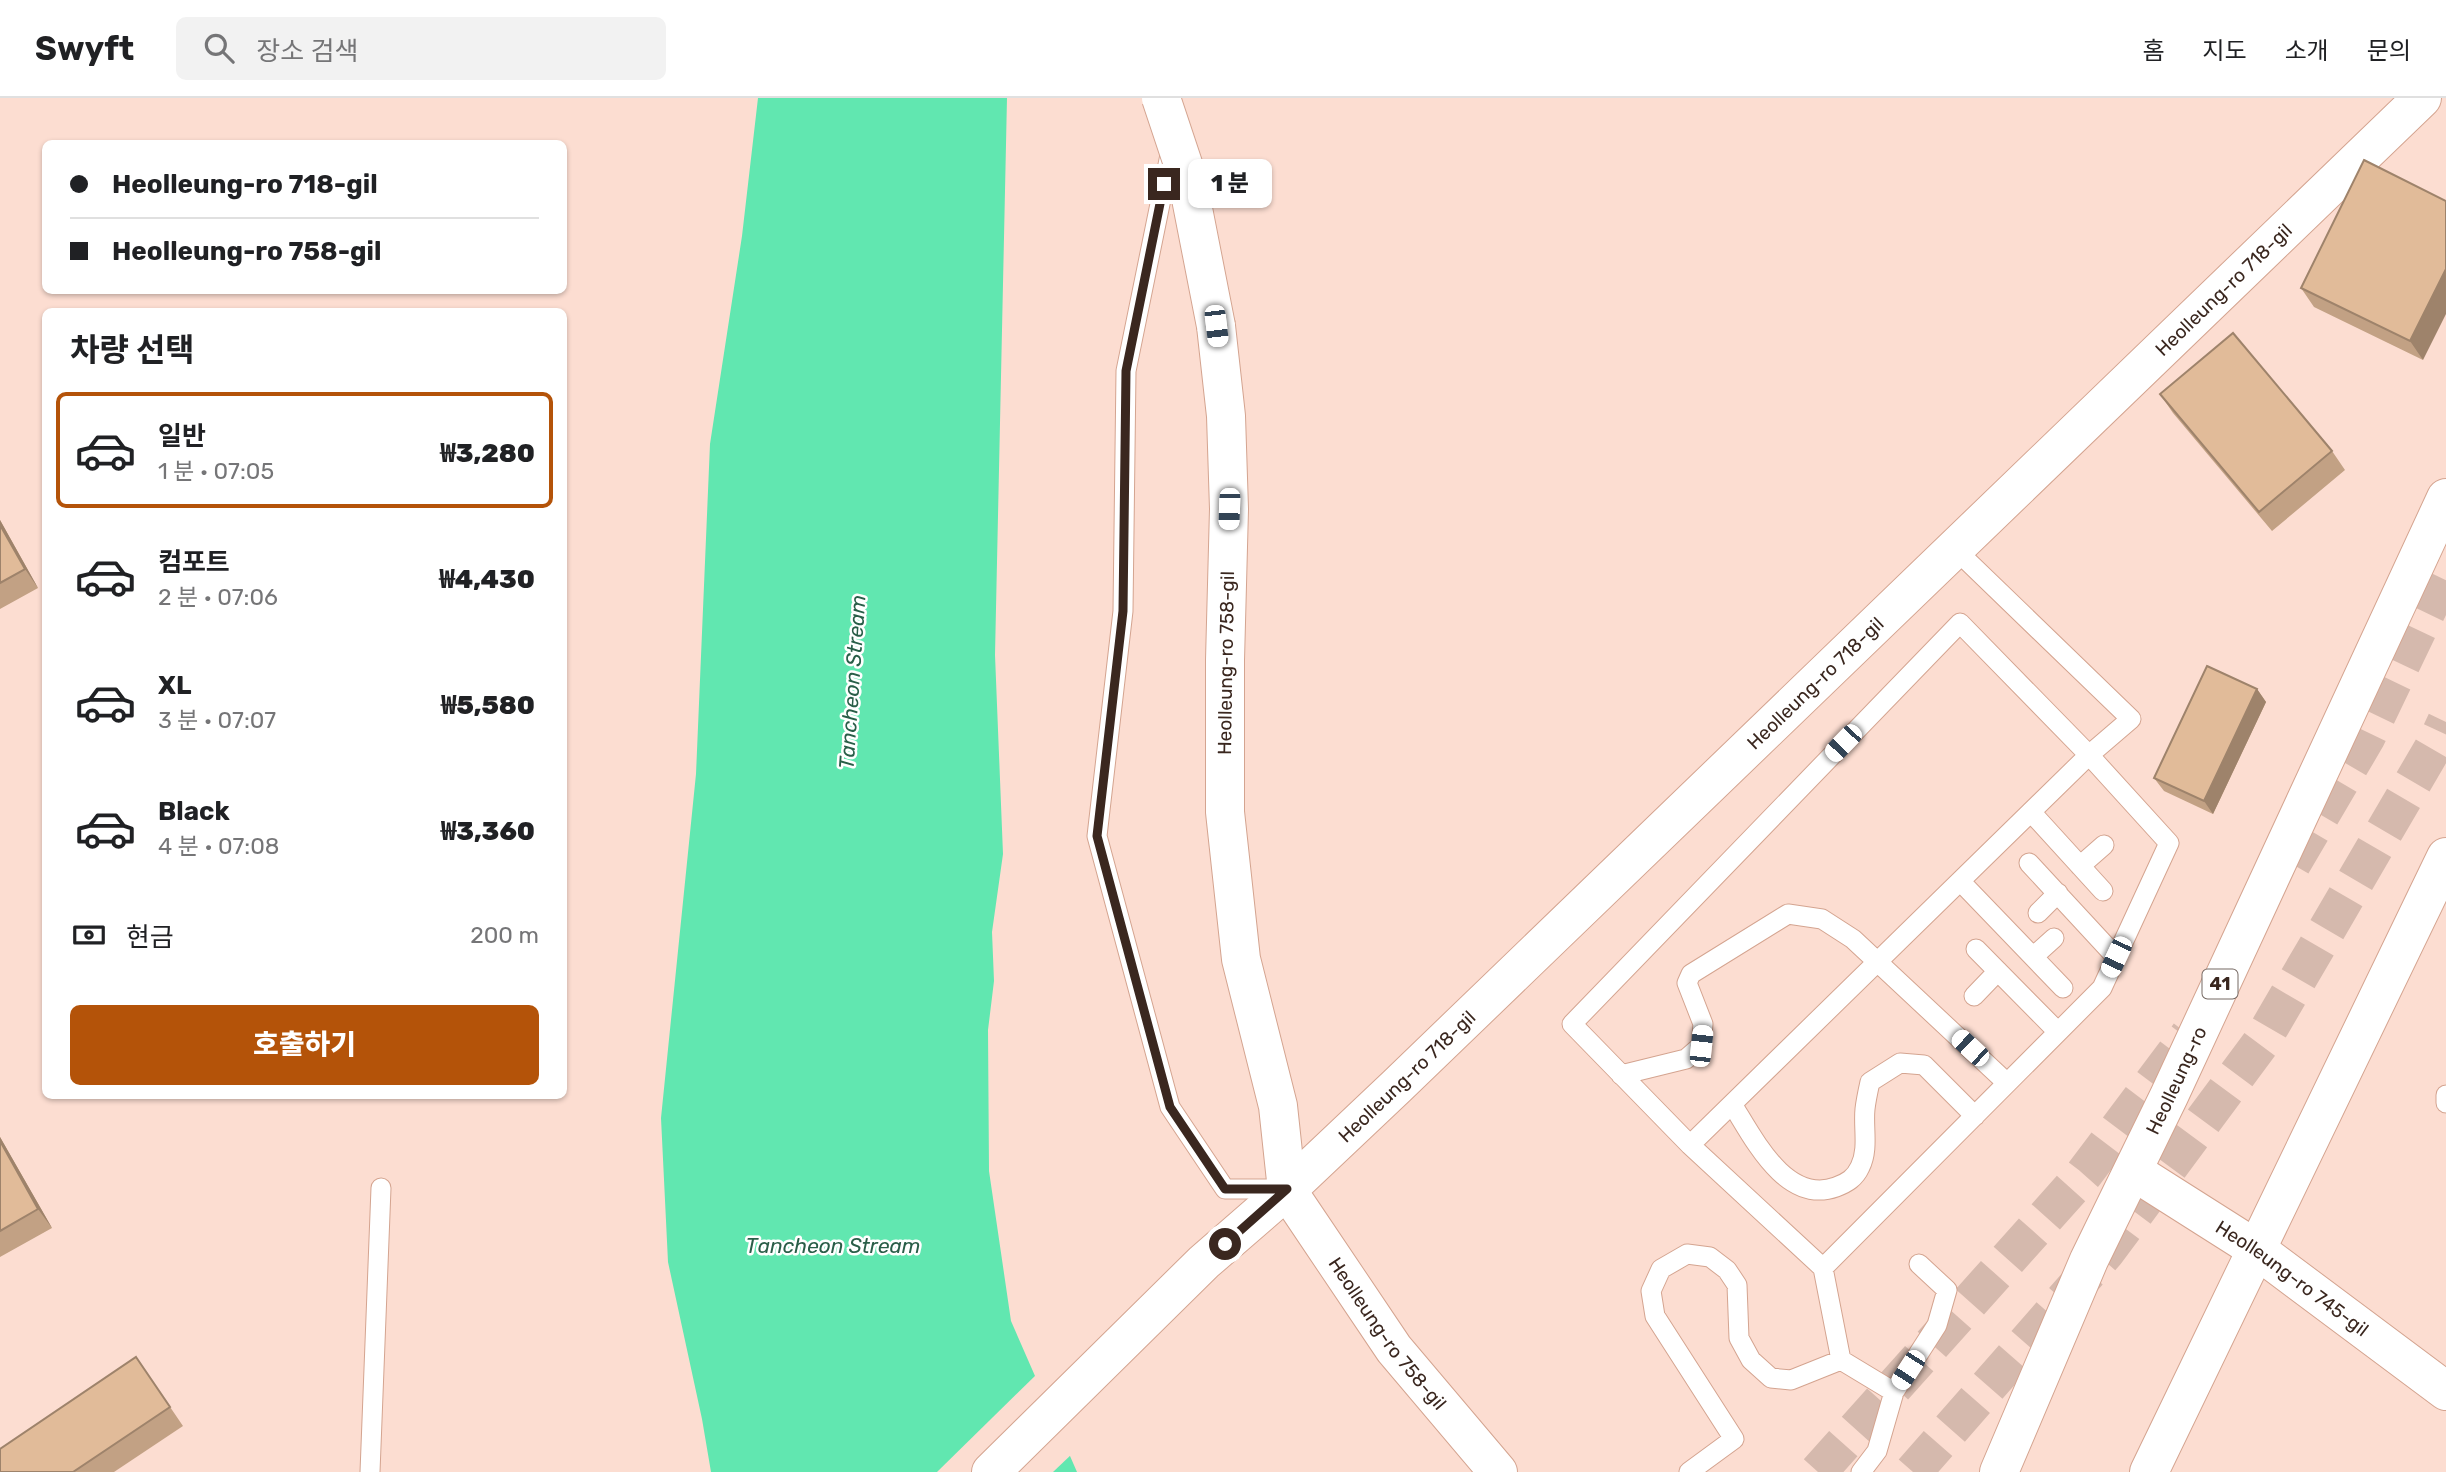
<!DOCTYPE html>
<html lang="ko">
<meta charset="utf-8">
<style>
:root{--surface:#fff;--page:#f2f2f2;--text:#202124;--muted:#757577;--line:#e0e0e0;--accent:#b45309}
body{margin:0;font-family:Rubik,"Noto Sans KR",sans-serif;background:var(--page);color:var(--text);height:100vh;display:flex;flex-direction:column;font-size:26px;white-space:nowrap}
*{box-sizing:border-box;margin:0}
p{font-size:23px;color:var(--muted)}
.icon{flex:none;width:38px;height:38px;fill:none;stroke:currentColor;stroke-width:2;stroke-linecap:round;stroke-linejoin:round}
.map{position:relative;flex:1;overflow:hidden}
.drawer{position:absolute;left:42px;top:210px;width:525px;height:791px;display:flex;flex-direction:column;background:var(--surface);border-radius:10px;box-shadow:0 2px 5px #0004}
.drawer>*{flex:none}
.hud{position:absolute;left:42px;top:42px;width:525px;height:154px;border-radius:10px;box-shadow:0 2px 5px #0004;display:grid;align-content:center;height:154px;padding:0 28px;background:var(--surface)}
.end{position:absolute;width:32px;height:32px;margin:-16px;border:9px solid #3a271f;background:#fff;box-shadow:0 0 0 4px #fff}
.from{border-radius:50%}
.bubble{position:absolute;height:49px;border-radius:10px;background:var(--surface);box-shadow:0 2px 5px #0004;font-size:23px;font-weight:800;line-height:49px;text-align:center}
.car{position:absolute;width:21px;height:42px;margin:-21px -10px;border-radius:9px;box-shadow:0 0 5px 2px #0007;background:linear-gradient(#fff 24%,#345 0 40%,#fff 0 76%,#345 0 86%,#fff 0)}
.hud b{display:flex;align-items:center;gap:24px;height:66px;font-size:26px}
.hud b+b{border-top:2px solid var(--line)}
.hud i{width:18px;height:18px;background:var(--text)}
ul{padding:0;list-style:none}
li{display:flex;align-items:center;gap:21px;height:116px;margin:0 14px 10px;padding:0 14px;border:4px solid transparent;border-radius:10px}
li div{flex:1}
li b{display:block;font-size:26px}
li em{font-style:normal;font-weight:800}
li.selected{border-color:var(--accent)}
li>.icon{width:63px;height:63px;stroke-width:1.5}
h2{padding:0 28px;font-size:32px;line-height:84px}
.pay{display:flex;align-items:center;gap:18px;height:77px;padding:0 28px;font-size:26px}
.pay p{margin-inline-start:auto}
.action{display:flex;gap:14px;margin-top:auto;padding:14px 28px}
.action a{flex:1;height:80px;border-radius:10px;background:var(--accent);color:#fff;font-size:28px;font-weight:800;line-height:80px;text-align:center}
header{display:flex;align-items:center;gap:42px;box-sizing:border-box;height:98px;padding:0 35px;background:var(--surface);border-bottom:2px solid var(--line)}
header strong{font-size:33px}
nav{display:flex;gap:38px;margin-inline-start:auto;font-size:24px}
.search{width:490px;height:63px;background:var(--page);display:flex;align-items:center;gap:18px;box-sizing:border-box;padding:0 24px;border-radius:10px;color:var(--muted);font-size:26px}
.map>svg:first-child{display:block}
.water{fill:#61e7b0}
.pier{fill:#fcddd1}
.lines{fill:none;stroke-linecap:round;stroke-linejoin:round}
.primary-tunnel{stroke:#d5b9ad;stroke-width:38;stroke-dasharray:38 19;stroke-linecap:butt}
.lane-casing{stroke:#d4a490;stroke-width:21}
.street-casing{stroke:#d4a490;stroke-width:40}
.secondary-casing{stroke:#d4a490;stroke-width:40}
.primary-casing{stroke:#d4a490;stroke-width:40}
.lane{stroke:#fff;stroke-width:19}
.street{stroke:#fff;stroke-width:38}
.secondary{stroke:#fff;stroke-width:38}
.primary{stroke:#fff;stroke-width:38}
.secondary-bridge-casing{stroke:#d4a490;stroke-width:40;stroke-linecap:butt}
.secondary-bridge{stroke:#fff;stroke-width:38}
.wall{fill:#c2a184}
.shaded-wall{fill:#9e836b}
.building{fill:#e1bb99;stroke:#9e836b;stroke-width:2}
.route{stroke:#3a271f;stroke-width:9}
.labels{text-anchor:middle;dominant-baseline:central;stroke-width:5;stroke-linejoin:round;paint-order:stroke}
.shield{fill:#fff;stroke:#756862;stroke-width:2}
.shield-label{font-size:18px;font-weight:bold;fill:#3a271f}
.street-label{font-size:19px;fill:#3a271f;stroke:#fff}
.water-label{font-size:21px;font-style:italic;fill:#295e48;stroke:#fff}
</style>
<header>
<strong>Swyft</strong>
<div class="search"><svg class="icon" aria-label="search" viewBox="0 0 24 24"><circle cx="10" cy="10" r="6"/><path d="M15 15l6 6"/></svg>장소 검색</div>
<nav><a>홈</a><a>지도</a><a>소개</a><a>문의</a></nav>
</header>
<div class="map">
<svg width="2446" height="1374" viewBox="0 0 2446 1374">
<rect width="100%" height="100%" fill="#fcddd1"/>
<path class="water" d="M758 0H1007L995 557 1003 756 992 834 994 883 988 932 989 1073 1011 1223 1077 1374H711L702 1321 668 1164 661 1020 696 676 710 346 742 138Z"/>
<path class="pier" d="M1038 1275 1073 1355 1053 1374H937Z"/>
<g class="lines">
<path class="primary-tunnel" d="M2292 766 2366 640 2446 473
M1818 1374 2084 1076 2189 937
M1913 1374 2106 1154 2260 946 2437 643 2446 624"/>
<g class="lane-casing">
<path id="lane" d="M1171 52 1126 273 1123 513 1097 738 1170 1009 1225 1091H1283
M2031 714 2103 793
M2029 765 2116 859
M2080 768 2104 747
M1960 783 2063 890
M2038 815 2058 795
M1976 851 2058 934
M2033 859 2054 840
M1974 898 1998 873
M1621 977 1686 961 1701 948 1703 926 1687 885 1691 876 1788 816 1822 821 1853 841 2007 985
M2446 997V1005
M1732 1006C1754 1041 1786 1107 1836 1089 1847 1085 1855 1080 1860 1069 1869 1051 1863 1030 1865 1011 1866 1002 1868 993 1870 984L1900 965 1924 967 1975 1018
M1690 1047 2089 657 2131 621 1955 451
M1823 1170 2102 890 2169 745 2089 657 1960 525 1572 926 1690 1047 1823 1170 1841 1262 1894 1294
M370 1374 381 1090
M1689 1374 1734 1341 1655 1218 1651 1193 1661 1171 1687 1156 1710 1159 1727 1172 1737 1187 1739 1240 1751 1262 1771 1280 1791 1282 1841 1262
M1861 1374 1877 1353 1894 1294 1937 1227 1947 1192 1919 1166"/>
</g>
<g class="street-casing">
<g id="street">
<path id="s1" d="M2133 1073 2256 1151 2446 1293"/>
<path id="s2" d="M991 1374 1204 1164 1287 1092 1397 988 2422 0"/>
</g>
</g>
<g class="secondary-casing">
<g id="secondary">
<path id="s3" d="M1216 228 1226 318 1229 411 1225 562V714L1241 861 1278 1008 1287 1092 1394 1251 1498 1374"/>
</g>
</g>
<g class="primary-casing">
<g id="primary">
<path id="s4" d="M1999 1374 2089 1162 2169 998 2446 400"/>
<path d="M2149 1374 2446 759"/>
</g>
</g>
<use href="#lane" class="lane"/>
<use href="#street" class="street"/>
<use href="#secondary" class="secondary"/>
<use href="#primary" class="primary"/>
<g class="secondary-bridge-casing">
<path id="secondary-bridge" d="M1161 0 1186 75 1216 228"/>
</g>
<use href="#secondary-bridge" class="secondary-bridge"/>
</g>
<path class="wall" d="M2364 62 2423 262 2314 209 2301 190Z
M2160 296 2332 353 2345 372 2272 433 2173 315Z
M0 422 38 490 0 511Z
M2257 591 2266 604 2213 716 2164 693 2154 680Z
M0 1039 52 1130 0 1159Z
M136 1259 183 1328 114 1374H0Z"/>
<path class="shaded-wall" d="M2446 171V216L2423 262 2410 243Z
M0 422 38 490 25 471 0 427Z
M2257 591 2266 604 2213 716 2204 703Z
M0 1039 52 1130 38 1111 0 1043Z"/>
<path class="building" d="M2364 62 2446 103V171L2410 243 2301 190Z
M2233 235 2332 353 2259 414 2160 296Z
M0 427 25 471 0 485Z
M2207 568 2257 591 2204 703 2154 680Z
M0 1043 38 1111 0 1133Z
M136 1259 170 1309 73 1374H0V1351Z"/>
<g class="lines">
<path class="route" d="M1164 86 1126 273 1123 513 1097 738 1170 1009 1225 1091H1287L1225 1146"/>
</g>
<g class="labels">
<rect class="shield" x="2202.5" y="871.5" width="35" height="29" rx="5"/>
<g class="shield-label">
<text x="2220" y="886">41</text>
</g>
<g class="street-label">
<text stroke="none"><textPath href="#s2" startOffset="1708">Heolleung-ro 718-gil</textPath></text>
<text transform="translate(1226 565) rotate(-89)">Heolleung-ro 758-gil</text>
<text stroke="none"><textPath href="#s2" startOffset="1141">Heolleung-ro 718-gil</textPath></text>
<text stroke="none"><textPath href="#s2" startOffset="574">Heolleung-ro 718-gil</textPath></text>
<text stroke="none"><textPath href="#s4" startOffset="430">Heolleung-ro</textPath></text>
<text stroke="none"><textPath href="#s1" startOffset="192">Heolleung-ro 745-gil</textPath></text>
<text stroke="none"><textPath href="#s3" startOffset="1046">Heolleung-ro 758-gil</textPath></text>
</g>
<g class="water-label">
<text transform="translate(852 584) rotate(-86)">Tancheon Stream</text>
<text x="833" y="1147">Tancheon Stream</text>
</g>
</g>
</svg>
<i class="end from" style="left:1225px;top:1146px"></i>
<i class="end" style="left:1164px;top:86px"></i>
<div class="bubble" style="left:1188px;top:61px;width:84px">1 분</div>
<i class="car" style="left:1216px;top:228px;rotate:173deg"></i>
<i class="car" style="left:1229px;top:411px;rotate:182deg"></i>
<i class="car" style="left:1843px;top:645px;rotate:224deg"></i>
<i class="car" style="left:2116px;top:859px;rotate:205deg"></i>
<i class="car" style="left:1701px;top:948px;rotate:6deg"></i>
<i class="car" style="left:1970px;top:950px;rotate:313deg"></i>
<i class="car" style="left:1908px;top:1272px;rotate:213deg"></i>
<div class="hud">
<b><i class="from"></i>Heolleung-ro 718-gil</b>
<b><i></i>Heolleung-ro 758-gil</b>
</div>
<section class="drawer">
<h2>차량 선택</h2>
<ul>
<li class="selected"><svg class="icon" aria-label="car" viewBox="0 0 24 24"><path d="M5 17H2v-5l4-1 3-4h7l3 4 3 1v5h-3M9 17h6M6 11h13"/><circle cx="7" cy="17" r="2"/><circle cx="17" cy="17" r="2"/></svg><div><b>일반</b><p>1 분 · 07:05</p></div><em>₩3,280</em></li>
<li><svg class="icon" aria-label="car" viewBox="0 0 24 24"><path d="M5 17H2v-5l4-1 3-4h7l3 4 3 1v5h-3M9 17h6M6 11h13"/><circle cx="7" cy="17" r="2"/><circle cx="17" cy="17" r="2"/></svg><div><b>컴포트</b><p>2 분 · 07:06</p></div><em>₩4,430</em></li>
<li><svg class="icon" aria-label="car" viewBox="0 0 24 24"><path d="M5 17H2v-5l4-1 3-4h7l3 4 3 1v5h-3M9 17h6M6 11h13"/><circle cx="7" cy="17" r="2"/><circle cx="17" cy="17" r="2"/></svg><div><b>XL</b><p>3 분 · 07:07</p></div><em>₩5,580</em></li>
<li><svg class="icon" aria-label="car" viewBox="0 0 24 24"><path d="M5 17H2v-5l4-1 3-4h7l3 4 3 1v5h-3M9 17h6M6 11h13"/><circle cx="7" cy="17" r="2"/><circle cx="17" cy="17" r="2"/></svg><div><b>Black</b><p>4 분 · 07:08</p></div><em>₩3,360</em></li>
</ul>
<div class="pay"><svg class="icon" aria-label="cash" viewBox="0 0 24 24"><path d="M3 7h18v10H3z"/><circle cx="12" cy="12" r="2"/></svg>현금<p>200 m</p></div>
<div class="action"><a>호출하기</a></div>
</section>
</div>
